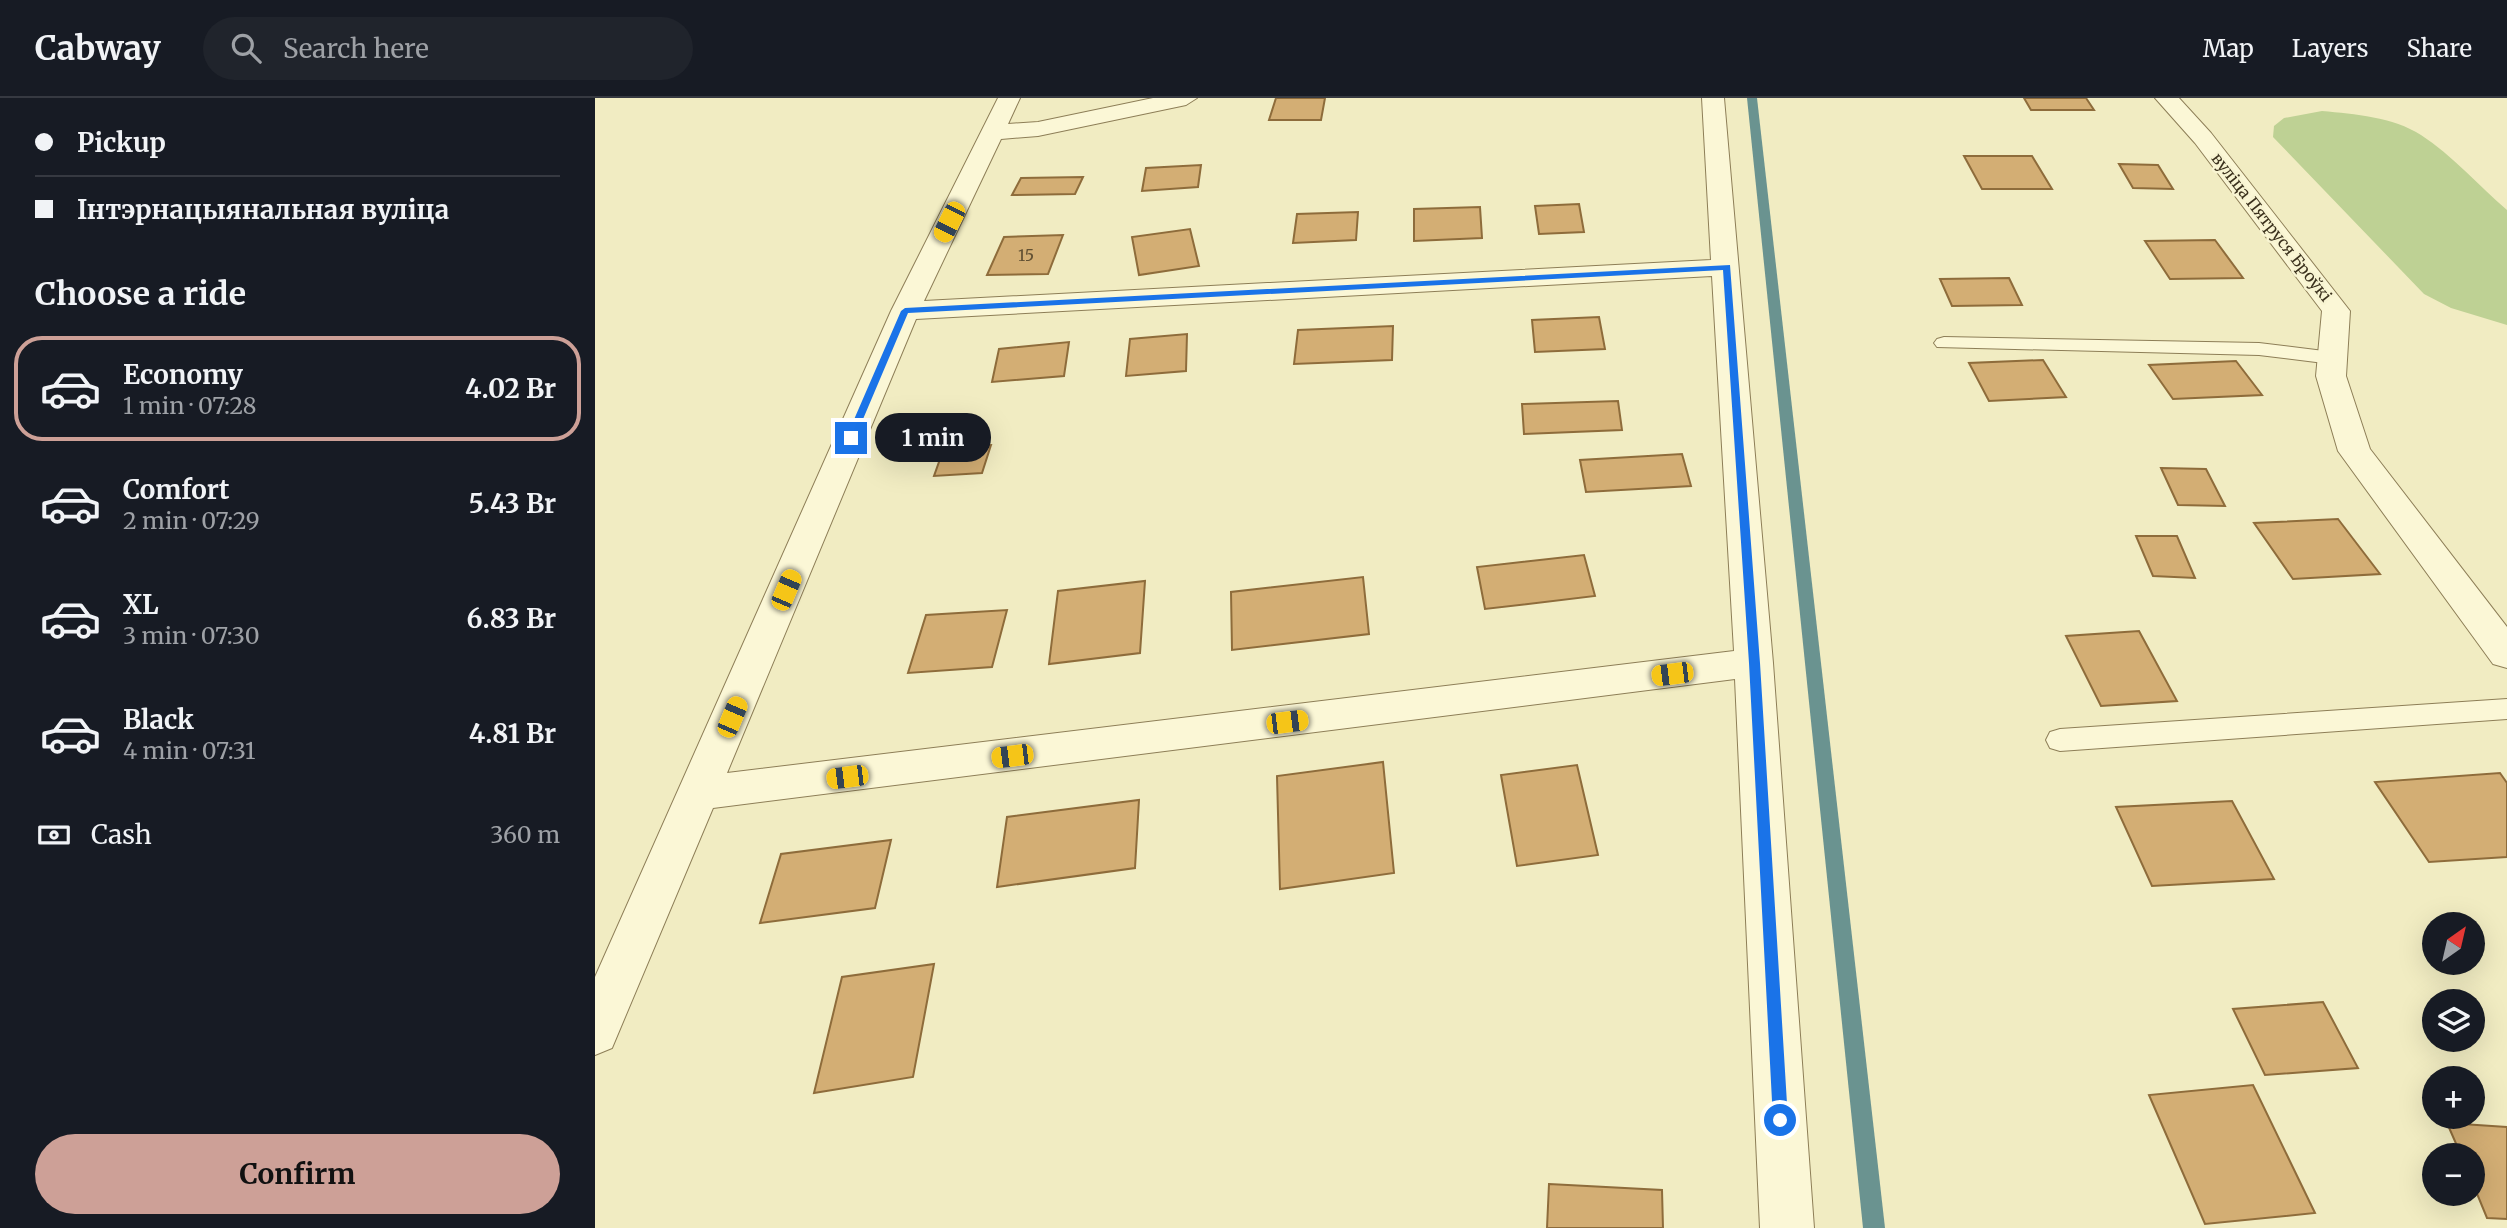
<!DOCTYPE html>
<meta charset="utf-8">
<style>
:root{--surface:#171b24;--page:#20242c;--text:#f1f3f6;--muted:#9ea1a6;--line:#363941;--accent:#cda097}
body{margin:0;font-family:Merriweather,serif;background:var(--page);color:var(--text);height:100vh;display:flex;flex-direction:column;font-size:26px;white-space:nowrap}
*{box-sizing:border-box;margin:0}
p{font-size:23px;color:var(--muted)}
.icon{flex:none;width:38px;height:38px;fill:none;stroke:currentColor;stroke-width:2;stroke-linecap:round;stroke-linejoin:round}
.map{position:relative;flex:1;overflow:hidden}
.sheet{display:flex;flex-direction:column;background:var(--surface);width:595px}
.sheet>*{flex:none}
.top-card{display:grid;align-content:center;height:154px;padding:0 35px;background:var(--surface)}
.needle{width:46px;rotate:34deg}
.tools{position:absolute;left:1827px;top:814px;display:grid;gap:14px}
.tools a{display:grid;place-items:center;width:63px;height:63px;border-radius:50%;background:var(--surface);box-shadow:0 7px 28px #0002;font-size:35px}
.end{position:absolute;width:32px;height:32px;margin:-16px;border:9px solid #1a73e8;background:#fff;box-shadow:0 0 0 4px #fff}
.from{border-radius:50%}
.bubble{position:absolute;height:49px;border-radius:24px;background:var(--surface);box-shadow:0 7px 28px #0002;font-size:23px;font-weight:700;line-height:49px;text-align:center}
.car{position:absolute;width:21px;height:42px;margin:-21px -10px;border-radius:9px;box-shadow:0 0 5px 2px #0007;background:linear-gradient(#f5c518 24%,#345 0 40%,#f5c518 0 76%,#345 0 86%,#f5c518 0)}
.top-card b{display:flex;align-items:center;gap:24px;height:66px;font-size:26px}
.top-card b+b{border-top:2px solid var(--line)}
.top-card i{width:18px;height:18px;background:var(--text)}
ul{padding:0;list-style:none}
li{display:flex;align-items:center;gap:21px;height:105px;margin:0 14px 10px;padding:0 21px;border:4px solid transparent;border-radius:28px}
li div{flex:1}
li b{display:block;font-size:26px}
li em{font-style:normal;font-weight:700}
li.selected{border-color:var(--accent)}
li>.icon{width:63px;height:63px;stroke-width:1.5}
h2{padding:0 35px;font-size:32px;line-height:84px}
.pay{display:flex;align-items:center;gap:18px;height:77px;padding:0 35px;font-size:26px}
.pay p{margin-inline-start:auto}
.button{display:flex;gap:14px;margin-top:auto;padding:14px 35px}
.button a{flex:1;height:80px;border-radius:42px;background:var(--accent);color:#111;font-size:28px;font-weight:700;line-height:80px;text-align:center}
header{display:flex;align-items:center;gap:42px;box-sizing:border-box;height:98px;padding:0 35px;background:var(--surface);border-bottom:2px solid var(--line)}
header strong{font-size:33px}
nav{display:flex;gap:38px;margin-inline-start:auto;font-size:24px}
.search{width:490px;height:63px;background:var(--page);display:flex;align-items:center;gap:18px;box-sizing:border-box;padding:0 24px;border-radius:38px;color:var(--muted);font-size:26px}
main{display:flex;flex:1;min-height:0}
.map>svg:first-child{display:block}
.green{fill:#bed194}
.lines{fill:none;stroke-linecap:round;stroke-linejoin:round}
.stream{fill:#6a9390;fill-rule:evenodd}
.building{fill:#d3ae74;stroke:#8e6c3b;stroke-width:2}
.service-casing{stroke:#8d7e57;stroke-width:2}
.minor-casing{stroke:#8d7e57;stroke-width:2}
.service{fill:#fbf7d6;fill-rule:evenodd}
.minor{fill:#fbf7d6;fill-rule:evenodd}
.route{fill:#1a73e8}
.labels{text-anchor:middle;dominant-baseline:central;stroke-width:5;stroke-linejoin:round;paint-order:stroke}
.far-street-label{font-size:16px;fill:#3b311d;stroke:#f8f4d2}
.number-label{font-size:16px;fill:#615033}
</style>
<header>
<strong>Cabway</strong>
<div class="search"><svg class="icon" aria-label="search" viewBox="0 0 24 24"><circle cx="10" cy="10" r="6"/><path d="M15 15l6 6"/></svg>Search here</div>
<nav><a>Map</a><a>Layers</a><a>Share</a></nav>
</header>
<main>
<section class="sheet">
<div class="top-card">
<b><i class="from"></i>Pickup</b>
<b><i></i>Інтэрнацыянальная вуліца</b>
</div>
<h2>Choose a ride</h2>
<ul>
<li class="selected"><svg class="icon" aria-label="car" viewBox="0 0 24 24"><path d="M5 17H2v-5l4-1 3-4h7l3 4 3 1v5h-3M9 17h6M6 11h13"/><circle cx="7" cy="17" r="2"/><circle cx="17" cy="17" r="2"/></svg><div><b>Economy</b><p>1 min · 07:28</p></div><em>4.02 Br</em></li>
<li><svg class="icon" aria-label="car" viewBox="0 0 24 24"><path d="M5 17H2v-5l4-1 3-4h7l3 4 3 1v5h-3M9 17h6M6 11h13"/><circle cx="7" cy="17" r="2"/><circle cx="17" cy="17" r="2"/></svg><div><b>Comfort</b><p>2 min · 07:29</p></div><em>5.43 Br</em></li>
<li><svg class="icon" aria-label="car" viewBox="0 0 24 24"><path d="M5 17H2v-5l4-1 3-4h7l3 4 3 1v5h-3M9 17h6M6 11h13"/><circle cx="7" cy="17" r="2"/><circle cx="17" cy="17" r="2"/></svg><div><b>XL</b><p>3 min · 07:30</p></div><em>6.83 Br</em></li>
<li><svg class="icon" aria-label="car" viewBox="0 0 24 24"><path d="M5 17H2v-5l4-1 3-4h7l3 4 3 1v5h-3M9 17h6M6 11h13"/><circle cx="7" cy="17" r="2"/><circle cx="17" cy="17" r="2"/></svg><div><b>Black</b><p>4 min · 07:31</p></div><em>4.81 Br</em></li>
</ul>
<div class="pay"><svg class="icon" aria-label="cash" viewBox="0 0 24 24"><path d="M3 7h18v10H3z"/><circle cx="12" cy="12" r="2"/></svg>Cash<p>360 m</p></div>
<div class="button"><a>Confirm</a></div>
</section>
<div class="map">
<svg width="1912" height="1130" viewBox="0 0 1912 1130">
<rect width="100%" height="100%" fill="#f1ecc2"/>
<path class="green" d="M1727 13C1760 16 1798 19 1826 37 1857 57 1884 88 1912 112V227L1856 210 1829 196 1678 39 1679 28 1689 20Z"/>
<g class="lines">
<path class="stream" d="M1152 0H1162L1290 1130H1268Z"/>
</g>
<path class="building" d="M681 0H730L726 22H674Z
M1429 0H1491L1499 12H1436Z
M1369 58H1437L1457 91H1387Z
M1524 66 1563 67 1578 91 1538 90Z
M606 67 603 89 547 93 551 70Z
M488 79 480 96 417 97 426 80Z
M984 106 989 134 944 136 940 108Z
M885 109 887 140 819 143V111Z
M763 114 761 142 698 145 702 116Z
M595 131 604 168 544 177 537 139Z
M468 137 453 176 392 177 409 139Z
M1620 142 1648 180 1575 181 1550 143Z
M1414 180 1427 207 1357 208 1345 181Z
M1004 219 1010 251 940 254 937 222Z
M798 228 797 262 699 266 703 232Z
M592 236 591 273 531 278 535 241Z
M474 244 469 278 397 284 404 251Z
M1448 262 1471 299 1394 303 1374 265Z
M1641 263 1667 297 1578 301 1554 267Z
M1023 303 1027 332 929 336 927 306Z
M396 347 387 375 339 378 349 350Z
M1087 356 1096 388 991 394 985 362Z
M1566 370 1611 371 1630 408 1583 407Z
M1743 421 1785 476 1698 481 1659 425Z
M1541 438H1582L1600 480 1558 478Z
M989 457 1000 498 890 511 882 469Z
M768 479 774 536 637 552 636 494Z
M550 483 545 555 454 566 463 493Z
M412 512 397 569 313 575 331 517Z
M1544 533 1582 603 1506 608 1471 538Z
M788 664 799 775 685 791 682 678Z
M982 667 1003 757 922 768 906 677Z
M1905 675 1912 685V759L1834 764 1780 684Z
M544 702 540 770 402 789 412 719Z
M1637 703 1679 781 1557 788 1521 709Z
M296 742 280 810 165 825 186 756Z
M339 866 318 979 219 995 247 879Z
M1728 904 1763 970 1670 977 1638 911Z
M1658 987 1720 1115 1610 1126 1554 997Z
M1852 1025 1912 1029V1121L1892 1120 1878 1086V1057H1866Z
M954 1086 1067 1092 1068 1130H952Z"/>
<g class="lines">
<g class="service-casing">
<path id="service" d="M1349 239 1664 245 1737 254 1747 260 1737 266 1664 257 1342 249 1339 245 1342 241Z
M1912 601V621L1465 653 1455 650 1451 642 1455 634 1465 631Z"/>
</g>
<g class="minor-casing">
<path id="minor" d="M403 0H425L413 26 443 24 558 0H602L591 7 443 38 406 41 329 203 1116 162 1107 0H1129L1178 565 1219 1130H1165L1140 581 118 710 17 950 0 957V879L296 213ZM1117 178 1139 553 132 675 321 221Z
M1560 0H1584L1616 35 1755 213 1751 278 1775 351 1912 529V570L1898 566 1743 353 1721 278 1727 213 1600 45Z"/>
</g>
<use href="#service" class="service"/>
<use href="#minor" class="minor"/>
</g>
<path class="route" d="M1135 167 1165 565 1193 1022 1185 1030 1178 1022 1154 565 1128 172 313 215 260 340 256 343 251 340 306 213 310 210Z"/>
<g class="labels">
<g class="far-street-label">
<text transform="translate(1677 129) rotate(52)">вуліца Пятруся Броўкі</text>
</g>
<g class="number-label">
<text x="431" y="157">15</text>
</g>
</g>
</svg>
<div class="tools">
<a><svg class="needle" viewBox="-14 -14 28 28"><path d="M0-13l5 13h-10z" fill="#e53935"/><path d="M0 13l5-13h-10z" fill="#9ea1a6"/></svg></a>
<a><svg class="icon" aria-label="layers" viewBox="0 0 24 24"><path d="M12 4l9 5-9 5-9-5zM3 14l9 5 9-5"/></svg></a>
<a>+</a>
<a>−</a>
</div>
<i class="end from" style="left:1185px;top:1022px"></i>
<i class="end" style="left:256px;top:340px"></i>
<div class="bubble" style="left:280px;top:315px;width:116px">1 min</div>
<i class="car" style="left:354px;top:124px;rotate:207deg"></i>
<i class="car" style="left:191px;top:492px;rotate:23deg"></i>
<i class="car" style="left:1077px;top:576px;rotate:263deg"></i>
<i class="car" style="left:137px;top:619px;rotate:23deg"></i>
<i class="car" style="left:692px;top:624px;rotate:83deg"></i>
<i class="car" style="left:417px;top:658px;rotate:263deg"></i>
<i class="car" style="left:252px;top:679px;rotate:263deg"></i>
</div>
</main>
